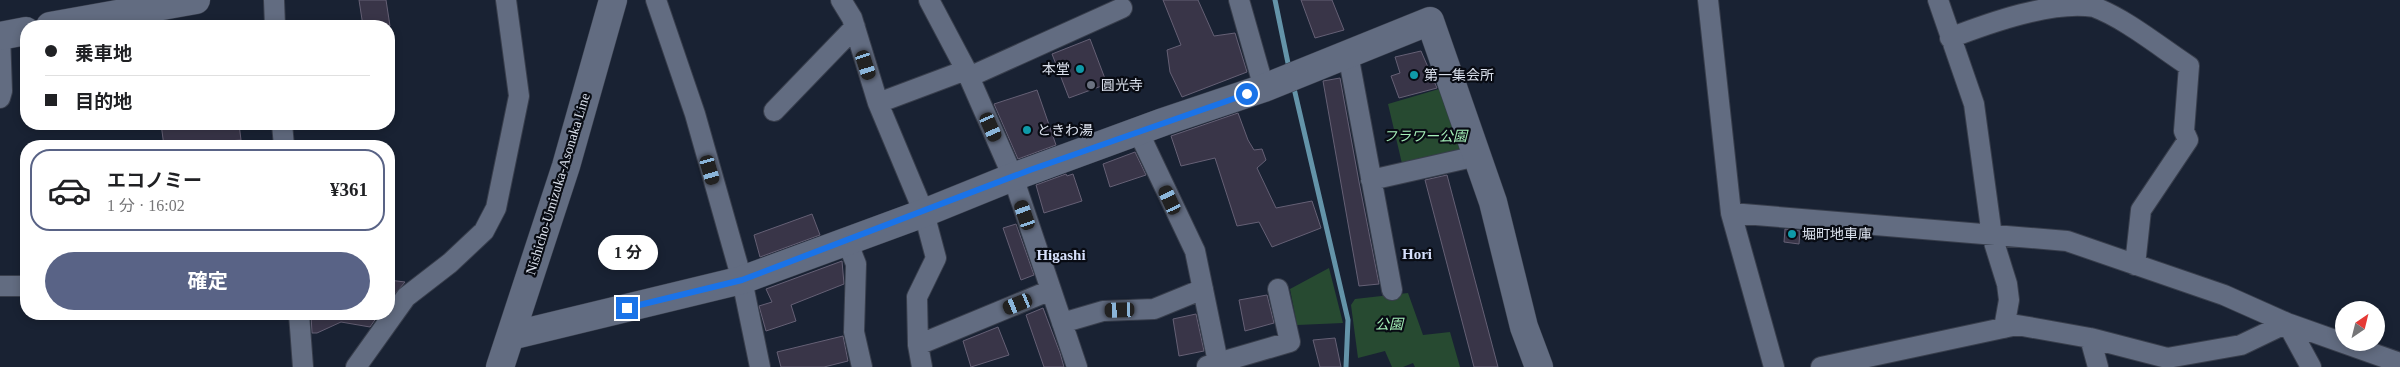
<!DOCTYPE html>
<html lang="ja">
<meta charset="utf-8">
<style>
:root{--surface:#fff;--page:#f6f6f6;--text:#202124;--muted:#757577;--line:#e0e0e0;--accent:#596386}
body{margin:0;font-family:"Times New Roman","Noto Sans JP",serif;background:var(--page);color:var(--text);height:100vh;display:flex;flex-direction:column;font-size:19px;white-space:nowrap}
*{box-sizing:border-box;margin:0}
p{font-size:16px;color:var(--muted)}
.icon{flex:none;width:28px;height:28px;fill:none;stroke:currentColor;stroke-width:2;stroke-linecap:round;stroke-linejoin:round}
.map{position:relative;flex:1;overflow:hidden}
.panel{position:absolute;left:20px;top:140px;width:375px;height:180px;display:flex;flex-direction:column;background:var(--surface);border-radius:20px;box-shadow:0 2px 8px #0003}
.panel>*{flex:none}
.banner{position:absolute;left:20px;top:20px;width:375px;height:110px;border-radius:20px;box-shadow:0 2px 8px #0003;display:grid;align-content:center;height:110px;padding:0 25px;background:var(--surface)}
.needle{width:32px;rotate:35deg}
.controls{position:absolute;left:2335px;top:301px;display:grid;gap:10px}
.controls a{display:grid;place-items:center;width:50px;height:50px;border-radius:50%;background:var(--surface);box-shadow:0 2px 8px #0003;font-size:25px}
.end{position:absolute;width:22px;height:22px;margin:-11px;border:6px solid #1a73e8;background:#fff;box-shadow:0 0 0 2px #fff}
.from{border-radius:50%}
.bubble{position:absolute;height:35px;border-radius:18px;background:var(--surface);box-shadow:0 2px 8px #0003;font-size:16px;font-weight:700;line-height:35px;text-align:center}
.car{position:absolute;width:15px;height:30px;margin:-15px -8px;border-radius:6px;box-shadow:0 0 4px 1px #0007;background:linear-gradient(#222 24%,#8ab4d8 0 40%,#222 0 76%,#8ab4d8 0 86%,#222 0)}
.banner b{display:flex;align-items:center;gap:18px;height:48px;font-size:19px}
.banner b+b{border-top:1px solid var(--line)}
.banner i{width:12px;height:12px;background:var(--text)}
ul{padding:9px 0 0;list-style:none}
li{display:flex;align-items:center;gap:15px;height:82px;margin:0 10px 8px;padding:0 15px;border:2px solid transparent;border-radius:20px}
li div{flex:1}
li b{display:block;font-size:19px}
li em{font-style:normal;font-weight:700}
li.on{border-color:var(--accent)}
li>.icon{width:45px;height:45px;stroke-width:1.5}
.button{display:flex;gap:10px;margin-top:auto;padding:10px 25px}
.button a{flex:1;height:58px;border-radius:30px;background:var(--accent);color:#fff;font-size:20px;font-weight:700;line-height:58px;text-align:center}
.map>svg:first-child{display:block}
.green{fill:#274a31}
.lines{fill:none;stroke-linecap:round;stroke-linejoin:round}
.stream{stroke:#6494a9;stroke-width:5}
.building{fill:#393548;stroke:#656075}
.street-casing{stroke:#383e4c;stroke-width:22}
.secondary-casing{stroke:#383e4c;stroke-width:29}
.street{stroke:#626c81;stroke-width:20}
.secondary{stroke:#626c81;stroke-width:28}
.route{stroke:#1a73e8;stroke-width:6}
.culture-dot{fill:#0f9aa8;stroke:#080b13;stroke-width:2}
.worship-dot{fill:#6b7280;stroke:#080b13;stroke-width:2}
.labels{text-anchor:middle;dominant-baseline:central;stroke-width:4.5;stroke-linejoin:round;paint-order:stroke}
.poi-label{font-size:14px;fill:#dae0ec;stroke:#080b13;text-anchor:start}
.park-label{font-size:14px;font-style:italic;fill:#a5f0b8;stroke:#080b13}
.street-label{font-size:14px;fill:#dae0ec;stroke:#080b13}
.neighbourhood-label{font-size:15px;font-weight:bold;fill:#d7e0fc;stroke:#080b13}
</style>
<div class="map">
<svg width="2400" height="367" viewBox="0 0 2400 367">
<rect width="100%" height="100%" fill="#192233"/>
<path class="green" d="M1439 89 1463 158 1404 172 1388 104Z
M1329 268 1343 323 1297 325 1290 289Z
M1408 293 1423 335 1450 332 1460 367H1415L1413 363 1403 367H1392L1385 351 1358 358 1351 305 1355 299Z"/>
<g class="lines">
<path class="stream" d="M1275 0 1289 68
M1293 84 1348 320 1346 367"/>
</g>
<path class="building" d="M359 0H386L390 26H363Z
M1163 0H1198L1214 36 1235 33 1247 72 1182 97 1170 72 1167 50 1181 45Z
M1301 0H1332L1344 30 1315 38Z
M1090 39 1107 84 1069 98 1052 54Z
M1421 51 1437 88 1399 98 1391 76 1400 73 1395 57Z
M1340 78 1359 182 1379 284 1359 286 1323 81Z
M1037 90 1056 145 1018 159 994 104Z
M1238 113 1248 140 1254 150 1262 149 1266 160 1257 168 1276 208 1312 201 1321 228 1272 247 1259 222 1237 226 1215 158 1181 166 1171 136Z
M161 124H239L241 140 164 146Z
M1135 152 1146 175 1110 187 1103 164Z
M1066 174 1067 176 1073 174 1082 201 1044 213 1036 185Z
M1447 175 1498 367H1474L1425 180Z
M812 214 820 235 760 257 754 235Z
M1016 224 1034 275 1021 280 1003 228Z
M1785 229 1800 231 1799 244 1784 242Z
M842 261 844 284 791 305 796 321 766 331 759 306 772 302 766 289Z
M389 280 405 282 389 301Z
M1267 295 1274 323 1245 331 1239 300Z
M1043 308 1060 353 1064 367H1044L1026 315Z
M311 314H379L370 327 341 322 317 333H312Z
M1196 314 1204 351 1179 356 1173 319Z
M998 327 1009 355 971 367 963 341Z
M843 336 848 361 824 367H781L777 352Z
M1335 338 1341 367H1320L1313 340Z"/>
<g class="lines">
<g class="street-casing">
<path id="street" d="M274 0 275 26
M656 0 695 114 742 280 760 367
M841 0 852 18 878 103 924 213 936 258 917 297 918 345 922 367
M929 0 966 70 1013 177 1077 367
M1239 0 1264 88
M1708 0 1731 213 1774 367
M1938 0 1974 104 1992 236 2007 284 2009 300 2004 328
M0 35 2 91 0 98
M1950 38C1989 23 2053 0 2094 7 2126 19 2160 47 2189 66L2184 131 2188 140 2141 210 2135 265
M1348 54 1392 290
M969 77 1122 8
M878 103 966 70
M774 111 855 27
M282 124 284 146
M1138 131 1195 251 1219 367
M1371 180 1477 156
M1731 213 2067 241 2224 295 2287 323 2400 363
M847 241 856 264 854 332 862 367
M0 286H26
M299 314 303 367
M1062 323 1103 311 1154 309 1203 289
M2287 323 2311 367
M2090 338 2098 367
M918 345 1051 290
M1207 366 1290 342 1278 289
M356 367 406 297 450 263 484 231 496 208 519 96 506 0
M1821 367 2017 325 2090 338 2167 358 2241 345 2287 323"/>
</g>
<g class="secondary-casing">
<path id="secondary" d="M50 26 196 0
M0 36 26 31
M511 336 742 280 924 213 1013 177 1163 122 1264 88 1430 21 1493 202 1524 327 1539 367
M500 367 566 166 613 0"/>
</g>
<use href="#street" class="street"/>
<use href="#secondary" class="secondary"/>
</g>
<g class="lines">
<path class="route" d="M627 308 742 280 1030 170 1247 94"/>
</g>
<g class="culture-dot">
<circle cx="1080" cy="69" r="5"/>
<circle cx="1414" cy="75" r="5"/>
<circle cx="1027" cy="130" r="5"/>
<circle cx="1792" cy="234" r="5"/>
</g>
<circle class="worship-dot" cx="1091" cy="85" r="5"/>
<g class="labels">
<g class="poi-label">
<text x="1070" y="69" text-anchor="end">本堂</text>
<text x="1424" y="75">第一集会所</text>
<text x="1101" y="85">圓光寺</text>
<text x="1037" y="130">ときわ湯</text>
<text x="1802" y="234">堀町地車庫</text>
</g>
<g class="park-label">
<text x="1425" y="136">フラワー公園</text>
<text x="1389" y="324">公園</text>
</g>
<g class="street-label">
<text transform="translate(558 184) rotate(-73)">Nishicho-Umizuka-Asonaka Line</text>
</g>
<g class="neighbourhood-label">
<text x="1417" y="254">Hori</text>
<text x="1061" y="255">Higashi</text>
</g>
</g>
</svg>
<div class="controls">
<a><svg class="needle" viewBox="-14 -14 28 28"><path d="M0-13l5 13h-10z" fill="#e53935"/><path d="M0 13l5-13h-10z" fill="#757577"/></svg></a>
</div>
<i class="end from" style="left:1247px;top:94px"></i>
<i class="end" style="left:627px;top:308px"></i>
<div class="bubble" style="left:598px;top:235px;width:60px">1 分</div>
<i class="car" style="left:866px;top:65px;rotate:162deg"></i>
<i class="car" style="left:991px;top:127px;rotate:156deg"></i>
<i class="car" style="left:710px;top:170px;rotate:164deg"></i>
<i class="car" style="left:1170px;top:200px;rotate:335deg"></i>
<i class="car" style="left:1025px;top:215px;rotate:341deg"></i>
<i class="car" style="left:1018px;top:304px;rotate:248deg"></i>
<i class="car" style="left:1120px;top:310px;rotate:268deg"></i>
<div class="banner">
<b><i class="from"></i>乗車地</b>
<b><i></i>目的地</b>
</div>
<section class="panel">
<ul>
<li class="on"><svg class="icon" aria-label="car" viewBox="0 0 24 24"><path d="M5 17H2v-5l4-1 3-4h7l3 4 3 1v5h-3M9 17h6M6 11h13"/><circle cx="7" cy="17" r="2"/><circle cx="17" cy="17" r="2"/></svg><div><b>エコノミー</b><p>1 分 · 16:02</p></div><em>¥361</em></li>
</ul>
<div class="button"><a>確定</a></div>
</section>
</div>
